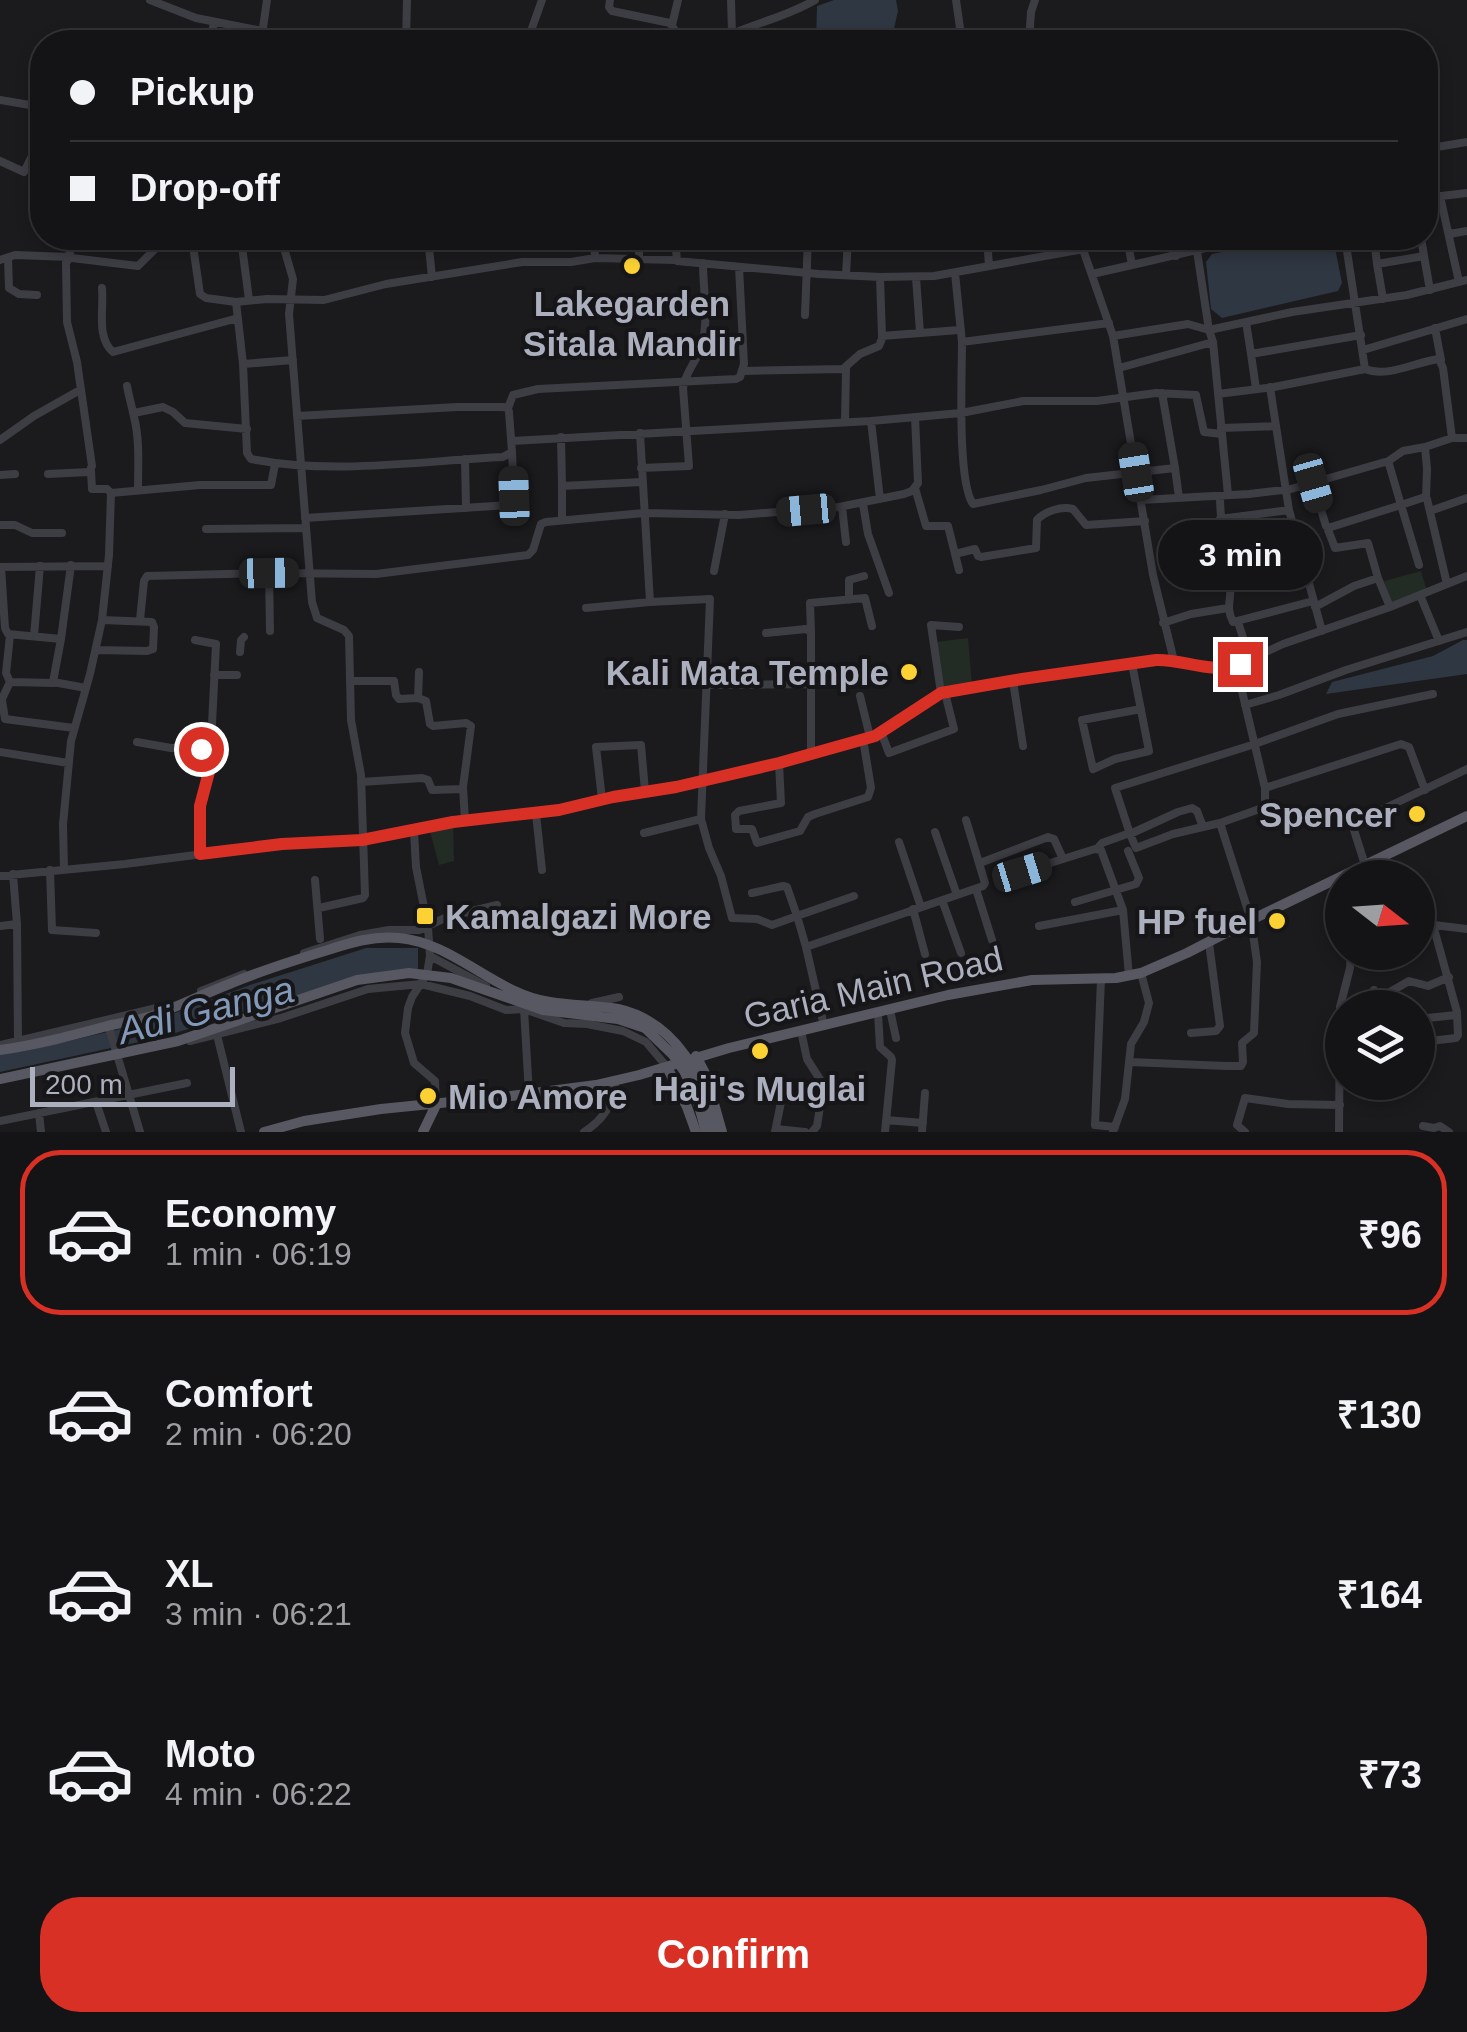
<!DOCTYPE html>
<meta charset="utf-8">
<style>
:root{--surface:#141416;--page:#1d1d1f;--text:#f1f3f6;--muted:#9d9ea1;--line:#333335;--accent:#d93025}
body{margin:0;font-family:Arial,sans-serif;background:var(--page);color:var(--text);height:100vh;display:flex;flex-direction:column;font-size:38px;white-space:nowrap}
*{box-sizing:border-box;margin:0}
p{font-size:32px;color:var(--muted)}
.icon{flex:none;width:55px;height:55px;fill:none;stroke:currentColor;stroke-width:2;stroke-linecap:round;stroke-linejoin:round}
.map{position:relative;height:1132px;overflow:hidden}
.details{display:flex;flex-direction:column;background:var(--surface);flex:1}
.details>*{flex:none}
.top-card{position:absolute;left:30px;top:30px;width:1408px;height:220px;border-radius:40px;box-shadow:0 5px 15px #0003,0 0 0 2px var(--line);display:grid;align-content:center;height:220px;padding:0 40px;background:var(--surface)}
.needle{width:65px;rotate:107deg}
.fabs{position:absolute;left:1325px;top:860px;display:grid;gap:20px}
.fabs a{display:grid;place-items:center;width:110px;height:110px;border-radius:50%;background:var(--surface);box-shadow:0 5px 15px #0003,0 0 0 2px var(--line);font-size:50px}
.scale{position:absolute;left:30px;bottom:25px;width:205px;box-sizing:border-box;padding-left:10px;border:5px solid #acafbd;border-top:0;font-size:28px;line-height:35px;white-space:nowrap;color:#acafbd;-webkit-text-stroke:8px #161518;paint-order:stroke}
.end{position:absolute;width:45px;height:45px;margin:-22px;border:12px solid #d93025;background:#fff;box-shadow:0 0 0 5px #fff}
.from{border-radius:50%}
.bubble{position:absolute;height:70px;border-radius:35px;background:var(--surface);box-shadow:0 5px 15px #0003,0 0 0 2px var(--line);font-size:32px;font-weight:700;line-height:70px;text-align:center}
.car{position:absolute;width:30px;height:60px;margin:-30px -15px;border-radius:12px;box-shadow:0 0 8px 2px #0007;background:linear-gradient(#222 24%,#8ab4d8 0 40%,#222 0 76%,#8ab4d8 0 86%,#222 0)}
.top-card b{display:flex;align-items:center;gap:35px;height:95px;font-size:38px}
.top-card b+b{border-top:2px solid var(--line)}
.top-card i{width:25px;height:25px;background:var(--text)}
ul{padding:18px 0 0;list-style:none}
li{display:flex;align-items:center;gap:30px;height:165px;margin:0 20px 15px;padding:0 20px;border:5px solid transparent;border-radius:40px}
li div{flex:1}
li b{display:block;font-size:38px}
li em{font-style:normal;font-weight:700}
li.current{border-color:var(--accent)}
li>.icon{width:90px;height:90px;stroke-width:1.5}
.primary-button{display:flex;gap:20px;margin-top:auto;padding:20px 40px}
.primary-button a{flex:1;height:115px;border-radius:40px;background:var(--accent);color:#fff;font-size:40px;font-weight:700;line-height:115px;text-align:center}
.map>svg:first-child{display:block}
.green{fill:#222b24}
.water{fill:#2f3742}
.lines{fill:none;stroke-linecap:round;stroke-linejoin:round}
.minor{stroke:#3d3d44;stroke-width:8}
.major{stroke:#575861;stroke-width:10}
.major-bridge{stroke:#575861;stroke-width:10}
.route{stroke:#d93025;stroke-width:12}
.poi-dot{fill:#fbd134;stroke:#161518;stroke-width:4}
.labels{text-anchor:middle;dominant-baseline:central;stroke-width:8;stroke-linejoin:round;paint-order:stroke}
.poi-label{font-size:35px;font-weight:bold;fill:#acafbd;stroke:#161518;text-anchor:end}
.street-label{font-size:35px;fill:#acafbd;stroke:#161518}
.water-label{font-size:38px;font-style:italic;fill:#8299b9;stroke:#161518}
</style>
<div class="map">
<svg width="1467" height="1132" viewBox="0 0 1467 1132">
<rect width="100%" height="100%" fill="#1b1a1d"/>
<path class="green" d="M1421 571 1427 591 1391 605 1384 581Z
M968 638 972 685 943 689 936 642Z
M453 822 454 861 439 865 429 828Z"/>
<path class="water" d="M834 0H896L898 11 893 33 871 40 862 32 832 42H816L817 6Z
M1291 238H1333L1342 283 1338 291 1222 318 1211 309 1206 262 1212 254Z
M1463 640H1467V674L1326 694 1332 682 1433 656Z
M366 948H418V969L369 974 162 1037 0 1072V1054L25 1051 151 1022 250 985Z"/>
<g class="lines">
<path class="minor" d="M150 0 196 18 262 31
M610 0 609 7 612 11 670 23 674 29 673 42
M731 0 732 33
M956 0 962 42
M672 25 678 0
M210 42 214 22
M261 42 267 0
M406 42 407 0
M527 42 542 0
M715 42C748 24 783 19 815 0
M1029 42 1031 12 1035 0
M0 100 42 107
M1425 149 1467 142
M0 161 24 172 35 150 40 106
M1440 196 1459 282
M1425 198 1467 193
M1449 234 1467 231
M66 238 69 241 70 256 72 258 138 266 159 245 189 242 193 246 200 294 206 298 236 302
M281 238 293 279 289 314 312 602 317 618 344 630 349 636 351 720 361 775 365 895 363 898 319 908
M428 238 432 277
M594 238 595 258
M639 238V259
M675 238 677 261 819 274 880 277 934 276 1084 249
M987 238 989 266
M1079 238 1113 336 1153 575 1174 661
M1127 238 1132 265 1223 244 1222 238
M1174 238 1176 256
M1374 238 1377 264 1424 256 1421 238
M195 243 242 246 249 300
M1223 244 1259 238
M1197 251 1209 330 1292 312 1407 295 1467 280
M1424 256 1430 290
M8 258 9 288 19 294 37 295
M0 260 15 255 70 257 66 263 67 322 77 362 92 466 89 472 48 474
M1377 264 1383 299
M955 273 962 342 1109 323
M1092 274 1132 265
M846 275 848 238
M880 277 882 336 959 330
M916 277 920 333
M102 288C104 308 96 338 113 352L238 318
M805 315 808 238
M1246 322 1251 354 1361 335
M1435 328 1441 360
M1113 336 1188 324 1209 330 1213 342 1228 495
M962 342C962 374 957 482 973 504L1041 490 1086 478 1175 468 1162 393
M1363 350 1467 319
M1251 354 1256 389
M243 364 293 360
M1119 368 1213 342
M1365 369C1388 378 1415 362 1439 359L1443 368 1452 438
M743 371 843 369 860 354 879 346 883 336
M127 386C129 397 132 407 134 417 140 440 138 467 138 490
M1270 387 1289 510 1322 631
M1218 394 1274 387 1365 369 1345 238
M508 408 513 395 538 389 736 379 740 377 744 364 739 267
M134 413 163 407 173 412 185 423 247 429
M297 416 457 407H503L508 408 509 412 512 452 503 457C421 461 332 475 251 459L247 453 243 364 236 302 267 299 324 300 386 284 522 262H571L595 258 676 260
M871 421 880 499
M845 422 846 368
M1221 428 1276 426
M640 433 650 602 710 599 701 819 709 848 721 876 732 918 757 919 772 925 797 916 806 947 824 1026
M561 437 562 486 642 482
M0 440 34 416 80 390
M512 441 871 421 961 413 1023 401H1097L1156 393 1196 395 1204 432 1222 434
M465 459 466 508
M1387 462 1403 451 1425 447
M641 468 689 466 683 388C685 372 698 360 702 344 709 319 703 289 703 263
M1175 468 1179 498
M0 475 15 474
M915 488 926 526H948L959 570
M111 493 200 485H271L275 464
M1220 496C1220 527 1226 553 1230 584 1232 600 1225 606 1233 622L1313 601
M1426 497 1427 469 1425 447 1452 438H1467
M1141 500 1249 494 1291 489 1385 462 1389 464 1401 505 1328 528 1326 526 1313 483
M863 504 868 534 889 593
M842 507 846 542
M1430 511 1467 498
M1242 516 1251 583
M305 518 510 505 514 496 512 452
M1220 519 1289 510
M562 520V486
M0 525H15L32 533H62
M1327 527 1335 548 1368 543 1378 578 1390 607
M206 529 306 528
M955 554 975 549 978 556 981 557 1036 548 1037 520C1045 511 1061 506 1073 509L1086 525 1145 521
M71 565 61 639 8 634 5 628 1 567 108 566
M1419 565 1401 505 1425 497 1427 499 1447 584
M714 571 725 514
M269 573 270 631
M1231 587 1305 568
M1420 595 1439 641
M849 600V580L864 576
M1315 607 1354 586 1378 578
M586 608 650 602
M140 620 144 581 147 576 269 573 376 574 528 555 533 550 541 524 546 522 644 513 739 515 839 507 904 494 912 491 918 483 915 417
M1238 622 1250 659
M1163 623 1191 614 1228 608
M811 632 810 603 865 598 872 626
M766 633 806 629 811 632V754
M34 636 40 566
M61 639 53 682 86 688
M195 640 216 644 210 764 199 806 200 854
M96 650 147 651 153 649 154 627 152 622 102 620
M240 652 241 640 244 637
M1132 664 1149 751 1115 759 1093 769 1082 720 1141 709
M214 675H237
M351 681H394L396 695 399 699 418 698 419 672
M1013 681 1023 746
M10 682 6 673 10 635
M707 685 811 684
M941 693 931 625 959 627
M860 696 870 737
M418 698 426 701 430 724 433 726 466 723 471 726 463 787 465 821
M2 700 5 719 74 728
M1 701 10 682 54 683
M1245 705 1279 695 1346 670 1467 632
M881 732 889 753 954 729 945 693
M137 742 171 748H211
M0 752 68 763
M779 763 781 803 739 811 735 815 736 829H752L757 843 800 831 808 817 815 814 868 797 871 788 863 739
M361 782 422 778 428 780 432 790 463 789
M1265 788 1401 744 1409 747 1425 790
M602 799 596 747 641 745 645 791
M536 814 542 870
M1203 827 1197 811 1192 808 1178 812 1130 834 1115 788 1255 744 1338 714 1433 694
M414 831 416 867 428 927 430 956 427 974 412 997 408 1008 405 1033 414 1063 435 1081 436 1105
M644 833 701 819
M899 842 921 907
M1097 849 1102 843 1127 834H1130L1136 848 1173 834 1220 823 1265 807V788L1236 666
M980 863 1048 837 1054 839 1063 859 1095 849 1101 850 1123 910 1129 976
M1365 865 1354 830 1356 822 1467 769
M64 869 63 824 71 741 90 674 102 620 109 555 111 493 107 489H92L91 471
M50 870 52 930 96 933
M1022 872 1063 859
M13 874 17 924 18 1042
M0 876 125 864 282 844 362 840 453 822 559 810 613 797 703 781 779 763 875 735 941 693 1022 679 1156 661H1178L1208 669 1236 666 1283 644 1390 607 1467 576
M315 880 320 939
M976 889 992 940
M752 893 783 886 787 887 797 916 854 896
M957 895 983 886 985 883 966 820
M942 900 961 953
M1075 902 1136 884 1139 878 1128 851
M913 909 925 954
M1418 923 1467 929
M0 926 17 924
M1039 926 1123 910
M806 947 957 895 935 832
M304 953 360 935 389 930H419L447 917 497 905
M430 956 486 986
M1351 962 1409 957
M1101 979 1095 1125 1115 1127
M1374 990 1377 1008
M201 991 244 974
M1376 1000 1409 981 1428 986 1449 977
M592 1003 619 997
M524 1009 529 1094
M890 1010 896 1038
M878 1013 880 1047 891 1057 892 1060 885 1132
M1418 1019 1456 1015 1457 1012 1433 925
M107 1021 140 1132
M801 1031 807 1059 821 1081 823 1088 817 1126 812 1132
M1191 1033 1216 1031 1220 1026 1209 943
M217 1035 241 1132
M190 1041 281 1018 368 989 421 984 470 996 506 1010 524 1009 564 1023 587 1024 623 1031 646 1042 667 1067
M1430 1041 1456 1038 1458 1035 1457 1014
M0 1045 165 1006
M1130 1062 1226 1066H1241L1243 1062 1242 1043 1254 1033 1257 962 1251 920 1220 823
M96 1102 106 1132
M39 1113 41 1132
M886 1120 923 1123
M0 1121 187 1083
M1423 1126 1434 1128 1440 1126 1449 1132
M776 1129 805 1132
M584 1132C607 1117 610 1106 616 1081
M775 1132 782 1097
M922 1132 925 1093
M1113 1132 1125 1099 1131 1044 1144 1022 1149 1003 1141 973
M1245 1132 1237 1125 1245 1098 1288 1104 1340 1105
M1339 1132 1340 1007 1350 968 1351 952"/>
<path class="major" d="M696 1056 706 1075 722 1132
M667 1067 687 1107 696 1132
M264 1132 304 1121 381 1109 511 1096 596 1085 639 1075 729 1048 948 995 1032 980 1116 978 1141 973 1187 953 1251 920 1467 816
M423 1132 436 1105"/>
<path class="major-bridge" d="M0 1050C37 1045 74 1035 111 1025 125 1022 141 1020 155 1015 181 1005 206 993 232 983 260 971 289 962 318 953 344 945 370 935 399 938 455 943 495 994 550 1002 573 1006 596 1005 618 1009 676 1022 706 1078 715 1132
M0 1079 178 1041 357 980 409 973 451 978 543 1010 618 1019 645 1028 673 1055 684 1071 696 1095 706 1132"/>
</g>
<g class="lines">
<path class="route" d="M201 749 211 748 209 772 200 806V854L282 844 362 840 453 822 559 810 613 797 676 787 779 763 875 736 941 693 1022 679 1156 660C1185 659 1211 675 1240 664"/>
</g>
<g class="poi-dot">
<circle cx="632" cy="266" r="10"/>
<circle cx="909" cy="672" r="10"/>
<circle cx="1417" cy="814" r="10"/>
<rect x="415" y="906" width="20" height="20" rx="5"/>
<circle cx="1277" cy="921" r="10"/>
<circle cx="760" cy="1051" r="10"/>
<circle cx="428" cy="1096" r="10"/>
</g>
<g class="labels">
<g class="poi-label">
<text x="632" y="303" text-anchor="middle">Lakegarden<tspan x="632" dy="40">Sitala Mandir</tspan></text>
<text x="889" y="672">Kali Mata Temple</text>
<text x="1397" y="814">Spencer</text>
<text x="445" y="916" text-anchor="start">Kamalgazi More</text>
<text x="1257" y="921">HP fuel</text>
<text x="760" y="1088" text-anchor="middle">Haji's Muglai</text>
<text x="448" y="1096" text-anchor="start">Mio Amore</text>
</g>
<g class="street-label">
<text transform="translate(873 987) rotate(-13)">Garia Main Road</text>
</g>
<g class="water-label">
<text transform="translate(206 1010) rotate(-14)">Adi Ganga</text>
</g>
</g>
</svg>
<div class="fabs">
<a><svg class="needle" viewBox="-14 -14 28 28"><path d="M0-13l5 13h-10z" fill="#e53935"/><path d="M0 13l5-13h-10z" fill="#9d9ea1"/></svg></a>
<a><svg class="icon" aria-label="layers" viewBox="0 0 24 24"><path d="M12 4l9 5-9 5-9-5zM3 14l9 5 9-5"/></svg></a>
</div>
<div class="scale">200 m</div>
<i class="end from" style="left:201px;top:749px"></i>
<i class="end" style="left:1240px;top:664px"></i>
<div class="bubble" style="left:1158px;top:520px;width:165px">3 min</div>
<i class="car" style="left:1136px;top:472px;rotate:351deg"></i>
<i class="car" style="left:1313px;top:483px;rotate:164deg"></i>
<i class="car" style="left:514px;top:496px;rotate:358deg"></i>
<i class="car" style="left:806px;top:510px;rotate:265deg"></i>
<i class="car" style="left:269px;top:573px;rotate:89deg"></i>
<i class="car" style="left:1022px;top:872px;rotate:73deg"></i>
<div class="top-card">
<b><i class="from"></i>Pickup</b>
<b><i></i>Drop-off</b>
</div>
</div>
<section class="details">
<ul>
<li class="current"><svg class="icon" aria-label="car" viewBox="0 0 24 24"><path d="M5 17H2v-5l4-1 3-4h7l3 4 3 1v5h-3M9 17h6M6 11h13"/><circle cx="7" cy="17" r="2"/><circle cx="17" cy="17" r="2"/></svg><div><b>Economy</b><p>1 min · 06:19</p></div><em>₹96</em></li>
<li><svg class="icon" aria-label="car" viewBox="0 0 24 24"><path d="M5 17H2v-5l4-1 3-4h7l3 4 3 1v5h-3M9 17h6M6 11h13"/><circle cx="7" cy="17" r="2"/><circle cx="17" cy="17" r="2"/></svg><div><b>Comfort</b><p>2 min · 06:20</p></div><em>₹130</em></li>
<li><svg class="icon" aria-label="car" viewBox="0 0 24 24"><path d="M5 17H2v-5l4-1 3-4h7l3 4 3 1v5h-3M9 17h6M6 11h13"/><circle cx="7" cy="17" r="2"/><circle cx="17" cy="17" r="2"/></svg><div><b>XL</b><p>3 min · 06:21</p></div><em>₹164</em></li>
<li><svg class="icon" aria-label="car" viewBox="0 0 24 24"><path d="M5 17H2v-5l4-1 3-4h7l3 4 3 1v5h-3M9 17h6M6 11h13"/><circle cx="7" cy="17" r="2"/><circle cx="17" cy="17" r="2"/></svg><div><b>Moto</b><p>4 min · 06:22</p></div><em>₹73</em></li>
</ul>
<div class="primary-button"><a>Confirm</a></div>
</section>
